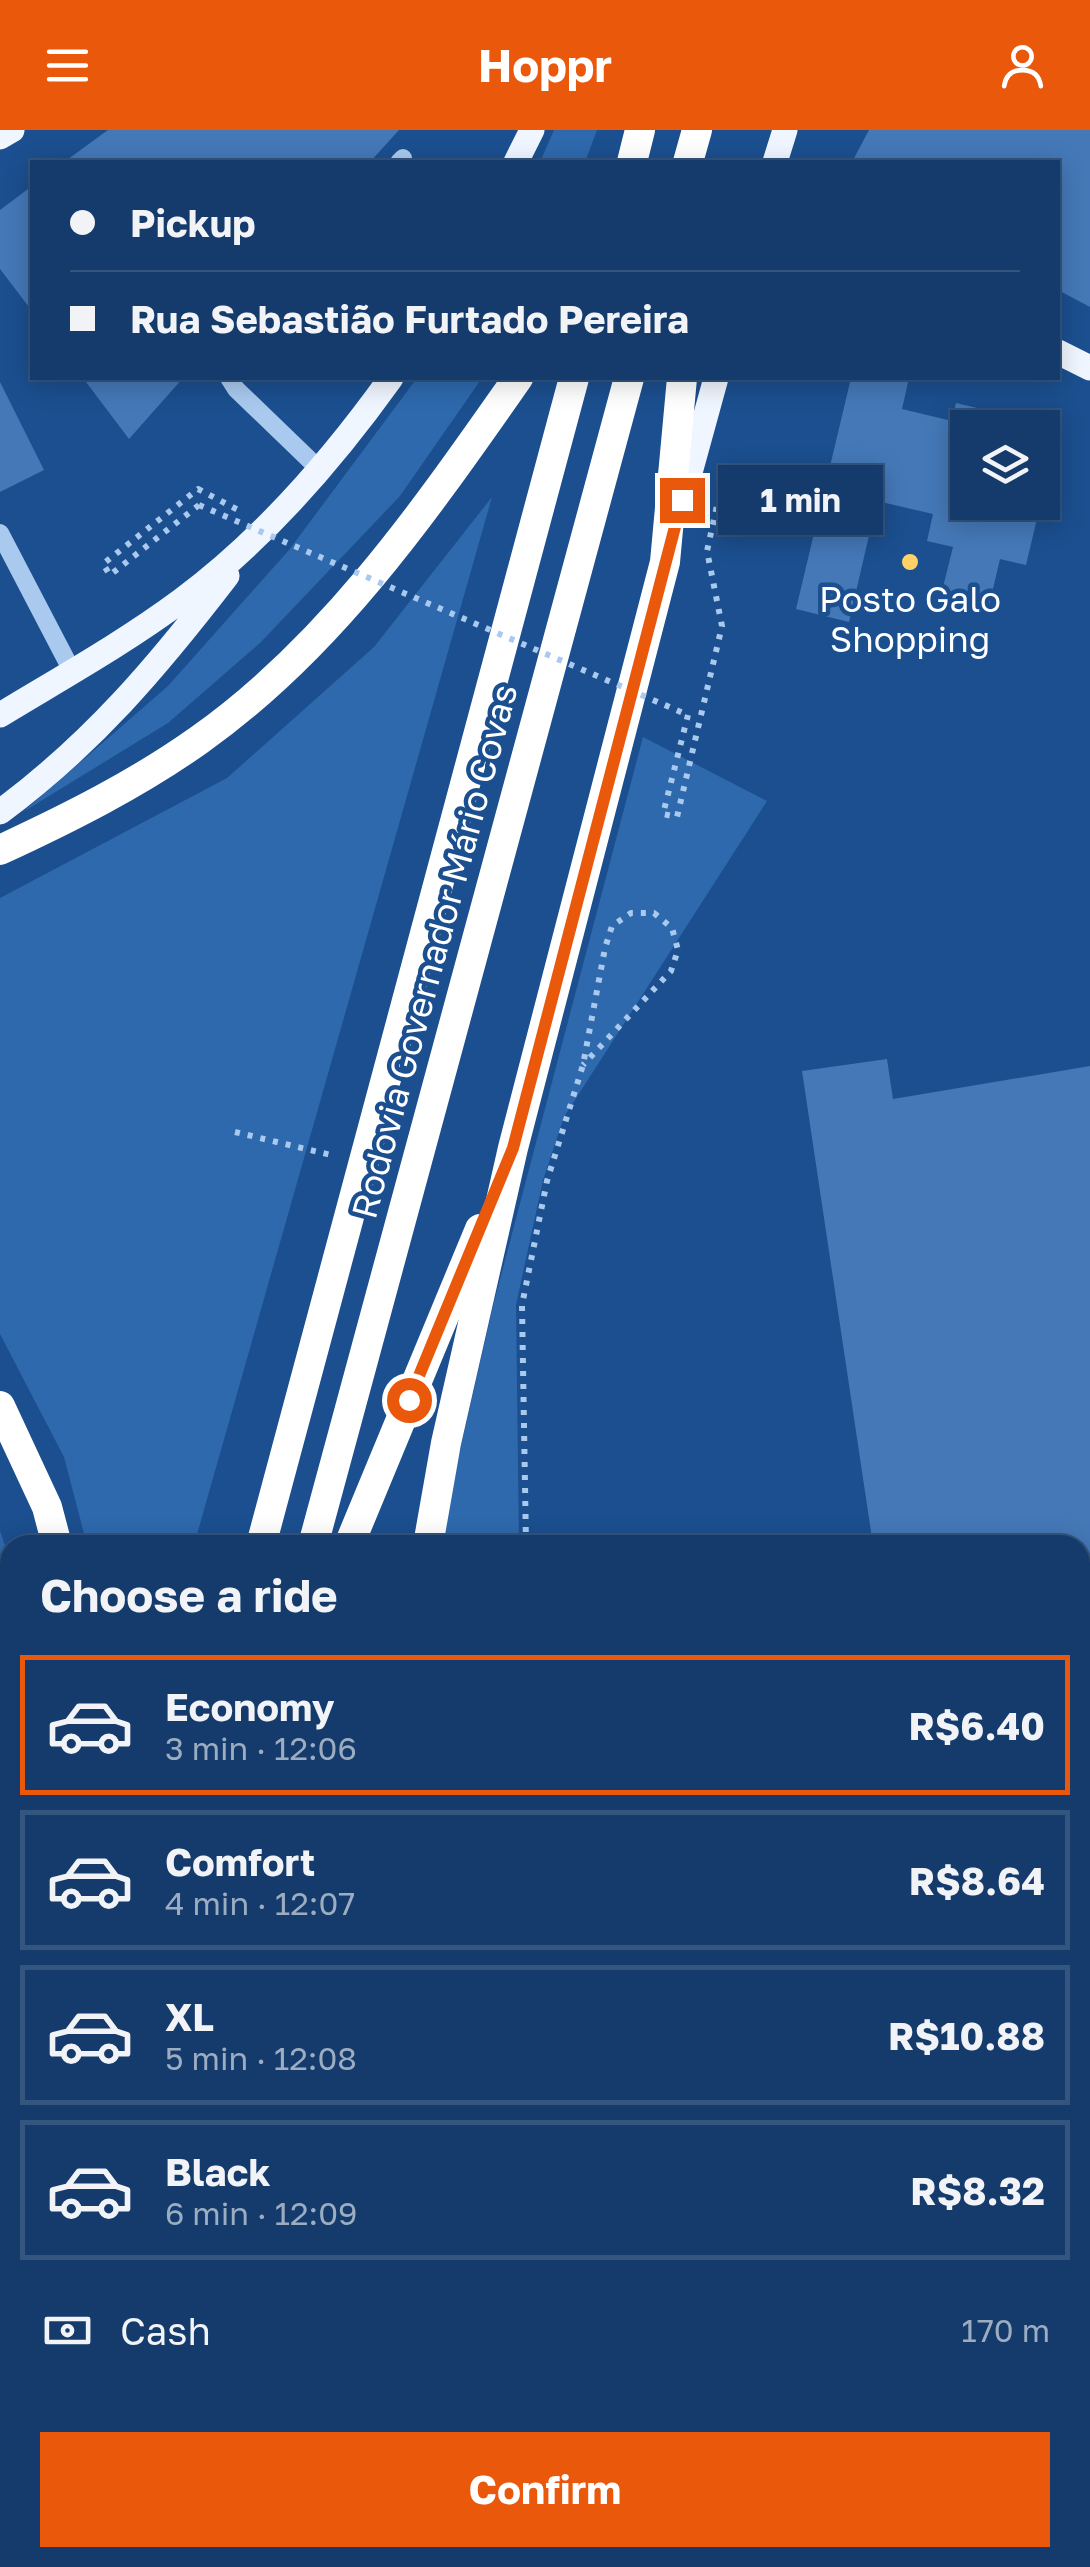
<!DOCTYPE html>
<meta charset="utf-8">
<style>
:root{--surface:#143b6b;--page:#214673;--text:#f1f3f6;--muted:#9dadc1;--line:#33557e;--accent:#ea580c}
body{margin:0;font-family:"Golos Text",sans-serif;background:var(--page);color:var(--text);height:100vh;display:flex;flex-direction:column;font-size:38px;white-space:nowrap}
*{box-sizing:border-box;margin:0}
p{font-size:32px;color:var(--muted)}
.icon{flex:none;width:55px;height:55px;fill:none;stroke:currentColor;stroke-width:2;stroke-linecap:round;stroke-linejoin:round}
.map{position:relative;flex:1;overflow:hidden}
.details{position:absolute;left:0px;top:1405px;width:1090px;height:1032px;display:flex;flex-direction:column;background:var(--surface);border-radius:30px 30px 0 0;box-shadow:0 5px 25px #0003,0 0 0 2px var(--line)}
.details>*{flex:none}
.hud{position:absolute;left:30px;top:30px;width:1030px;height:220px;border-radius:0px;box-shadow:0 5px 25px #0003,0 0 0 2px var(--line);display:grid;align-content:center;height:220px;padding:0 40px;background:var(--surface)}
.controls{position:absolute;left:950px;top:280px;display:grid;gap:20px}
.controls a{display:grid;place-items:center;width:110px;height:110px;border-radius:0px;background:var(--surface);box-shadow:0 5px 25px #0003,0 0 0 2px var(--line);font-size:50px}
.end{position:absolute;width:45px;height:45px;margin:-22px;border:12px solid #ea580c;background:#fff;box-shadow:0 0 0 5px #fff}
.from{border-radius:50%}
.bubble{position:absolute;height:70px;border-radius:0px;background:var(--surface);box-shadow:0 5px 25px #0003,0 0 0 2px var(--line);font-size:32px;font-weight:700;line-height:70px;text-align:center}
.hud b{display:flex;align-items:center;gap:35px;height:95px;font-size:38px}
.hud b+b{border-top:2px solid var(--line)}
.hud i{width:25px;height:25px;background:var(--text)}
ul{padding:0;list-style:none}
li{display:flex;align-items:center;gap:30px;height:140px;margin:0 20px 15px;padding:0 20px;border:5px solid var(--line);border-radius:0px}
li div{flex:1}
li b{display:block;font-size:38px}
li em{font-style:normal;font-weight:700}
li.selected{border-color:var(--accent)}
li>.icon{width:90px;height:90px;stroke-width:1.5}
h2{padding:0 40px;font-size:45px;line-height:120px}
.pay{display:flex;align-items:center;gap:25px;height:110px;padding:0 40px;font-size:38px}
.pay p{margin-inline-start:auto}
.action{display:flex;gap:20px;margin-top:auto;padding:20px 40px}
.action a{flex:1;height:115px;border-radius:0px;background:var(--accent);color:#fff;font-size:40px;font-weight:700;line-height:115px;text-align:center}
header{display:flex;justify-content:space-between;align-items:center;height:130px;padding:0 40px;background:var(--accent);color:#fff;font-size:45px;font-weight:700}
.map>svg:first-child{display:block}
.green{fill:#2e69ad}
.building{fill:#4478b7}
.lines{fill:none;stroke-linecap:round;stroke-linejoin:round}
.path{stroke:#a9c9ee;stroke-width:6;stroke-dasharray:5 8;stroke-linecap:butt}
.minor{stroke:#a9c9ee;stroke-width:18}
.major{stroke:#f0f6ff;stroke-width:25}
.highway{stroke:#fff;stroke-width:30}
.path-bridge{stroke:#a9c9ee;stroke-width:6;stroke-dasharray:5 8;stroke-linecap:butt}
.route{stroke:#ea580c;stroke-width:12}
.poi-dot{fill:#ffd166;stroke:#1b4f8f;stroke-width:4}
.labels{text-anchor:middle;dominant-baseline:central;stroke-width:9;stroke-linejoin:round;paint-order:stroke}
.poi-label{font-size:35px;fill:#fff;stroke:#1b4f8f}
.street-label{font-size:35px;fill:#fff;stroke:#1b4f8f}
</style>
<header><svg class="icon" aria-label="menu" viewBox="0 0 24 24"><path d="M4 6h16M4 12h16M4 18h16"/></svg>Hoppr<svg class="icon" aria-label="person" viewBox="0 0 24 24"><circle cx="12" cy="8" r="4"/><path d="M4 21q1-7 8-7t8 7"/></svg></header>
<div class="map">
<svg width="1090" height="2437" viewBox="0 0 1090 2437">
<rect width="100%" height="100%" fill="#1b4f8f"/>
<path class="green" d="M554 0H597L585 32H540Z
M417 248H482L400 366 260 513 168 593 23 682 168 556 289 420Z
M492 367 194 1415H87L64 1327 0 1204V768L227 648 374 517Z
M643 607 767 671 564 987 543 1050 516 1175 519 1415H444L447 1377 494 1172Z
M0 1401 10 1430V1877L0 1910Z
M289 2428H640L647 2437H307Z
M755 2428H754H1011L1008 2437H762Z"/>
<path class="building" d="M108 0H399L370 32H64Z
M869 0H1090V177L1058 160V32H852Z
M32 56V181L0 139V80Z
M83 248H183L129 309Z
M851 248H909L902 279 952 291 956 273 1059 297 1044 360 1042 298H968V372H1041L1026 435 1000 429 988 480 940 469 953 417 927 411 933 384 877 371 849 492 796 479Z
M0 252 44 340 0 362Z
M887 929 893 969 1090 936V2163L1080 2164V1415H873L802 941Z"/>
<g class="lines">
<path class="path" d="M199 375 110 445 103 434 198 359 240 381
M688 585 663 684 677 687 722 496 707 421 718 371
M235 1002 331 1025
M526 1415 522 1175 547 1051 583 935 605 818 612 796 631 783H654L672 798 678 820 671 841 583 935
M1080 2375 1090 2380
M1001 2437 1003 2428"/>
<path class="minor" d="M399 32 403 28
M229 248 236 259 319 339
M0 403 72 541"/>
<path class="major" d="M0 7 12 0
M516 32 532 0
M775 32 785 0
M1058 222 1090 238
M680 379 716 248
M0 585C61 548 124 513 182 470 263 410 333 329 391 248
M0 682C93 613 157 537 227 446"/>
<path class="highway" d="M632 32 640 0
M688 32 697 0
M0 720C69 688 137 654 199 610 332 516 426 379 518 248
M0 1276 47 1377 57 1415
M261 1415 574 248
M313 1415 629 248
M349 1415 480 1099
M428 1415 446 1313 513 1018 665 432 682 248
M0 2086 10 2051
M0 2283 10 2250
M0 2310 10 2316
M0 2370 10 2375
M107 2428 125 2437
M219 2428 237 2437
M700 2428 707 2437
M19 2437 22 2428"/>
<path class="path-bridge" d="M199 375 688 585"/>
</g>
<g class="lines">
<path class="route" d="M409 1270 513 1018 682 370"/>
</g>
<circle class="poi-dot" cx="910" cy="432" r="10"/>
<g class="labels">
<g class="poi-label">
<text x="910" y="469">Posto Galo<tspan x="910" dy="40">Shopping</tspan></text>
</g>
<g class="street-label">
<text transform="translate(434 821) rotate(-75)">Rodovia Governador Mário Covas</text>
</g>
</g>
</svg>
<div class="controls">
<a><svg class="icon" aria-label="layers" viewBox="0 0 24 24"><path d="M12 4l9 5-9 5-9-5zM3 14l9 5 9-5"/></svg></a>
</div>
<i class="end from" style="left:409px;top:1270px"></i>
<i class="end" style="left:682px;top:370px"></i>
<div class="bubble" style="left:718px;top:335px;width:165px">1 min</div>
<div class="hud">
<b><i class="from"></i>Pickup</b>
<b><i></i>Rua Sebastião Furtado Pereira</b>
</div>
<section class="details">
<h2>Choose a ride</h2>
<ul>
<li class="selected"><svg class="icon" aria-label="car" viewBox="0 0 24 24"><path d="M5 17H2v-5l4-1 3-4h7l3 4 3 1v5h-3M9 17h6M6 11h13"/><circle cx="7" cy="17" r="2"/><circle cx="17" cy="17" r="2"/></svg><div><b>Economy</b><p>3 min · 12:06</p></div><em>R$6.40</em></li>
<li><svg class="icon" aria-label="car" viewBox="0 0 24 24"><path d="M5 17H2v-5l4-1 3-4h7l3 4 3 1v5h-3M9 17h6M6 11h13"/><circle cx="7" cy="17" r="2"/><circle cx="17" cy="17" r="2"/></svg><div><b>Comfort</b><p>4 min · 12:07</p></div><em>R$8.64</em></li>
<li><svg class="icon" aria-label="car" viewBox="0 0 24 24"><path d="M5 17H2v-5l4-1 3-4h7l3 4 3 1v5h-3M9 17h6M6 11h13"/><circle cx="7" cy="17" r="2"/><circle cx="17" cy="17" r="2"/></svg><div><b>XL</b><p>5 min · 12:08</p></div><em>R$10.88</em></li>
<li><svg class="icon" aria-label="car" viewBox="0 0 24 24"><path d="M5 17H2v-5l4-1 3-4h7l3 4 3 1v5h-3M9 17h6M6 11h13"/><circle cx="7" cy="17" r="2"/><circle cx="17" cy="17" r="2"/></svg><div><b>Black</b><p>6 min · 12:09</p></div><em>R$8.32</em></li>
</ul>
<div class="pay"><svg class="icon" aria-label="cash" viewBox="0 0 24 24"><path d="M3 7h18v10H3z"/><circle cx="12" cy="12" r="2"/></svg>Cash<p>170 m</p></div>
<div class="action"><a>Confirm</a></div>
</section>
</div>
